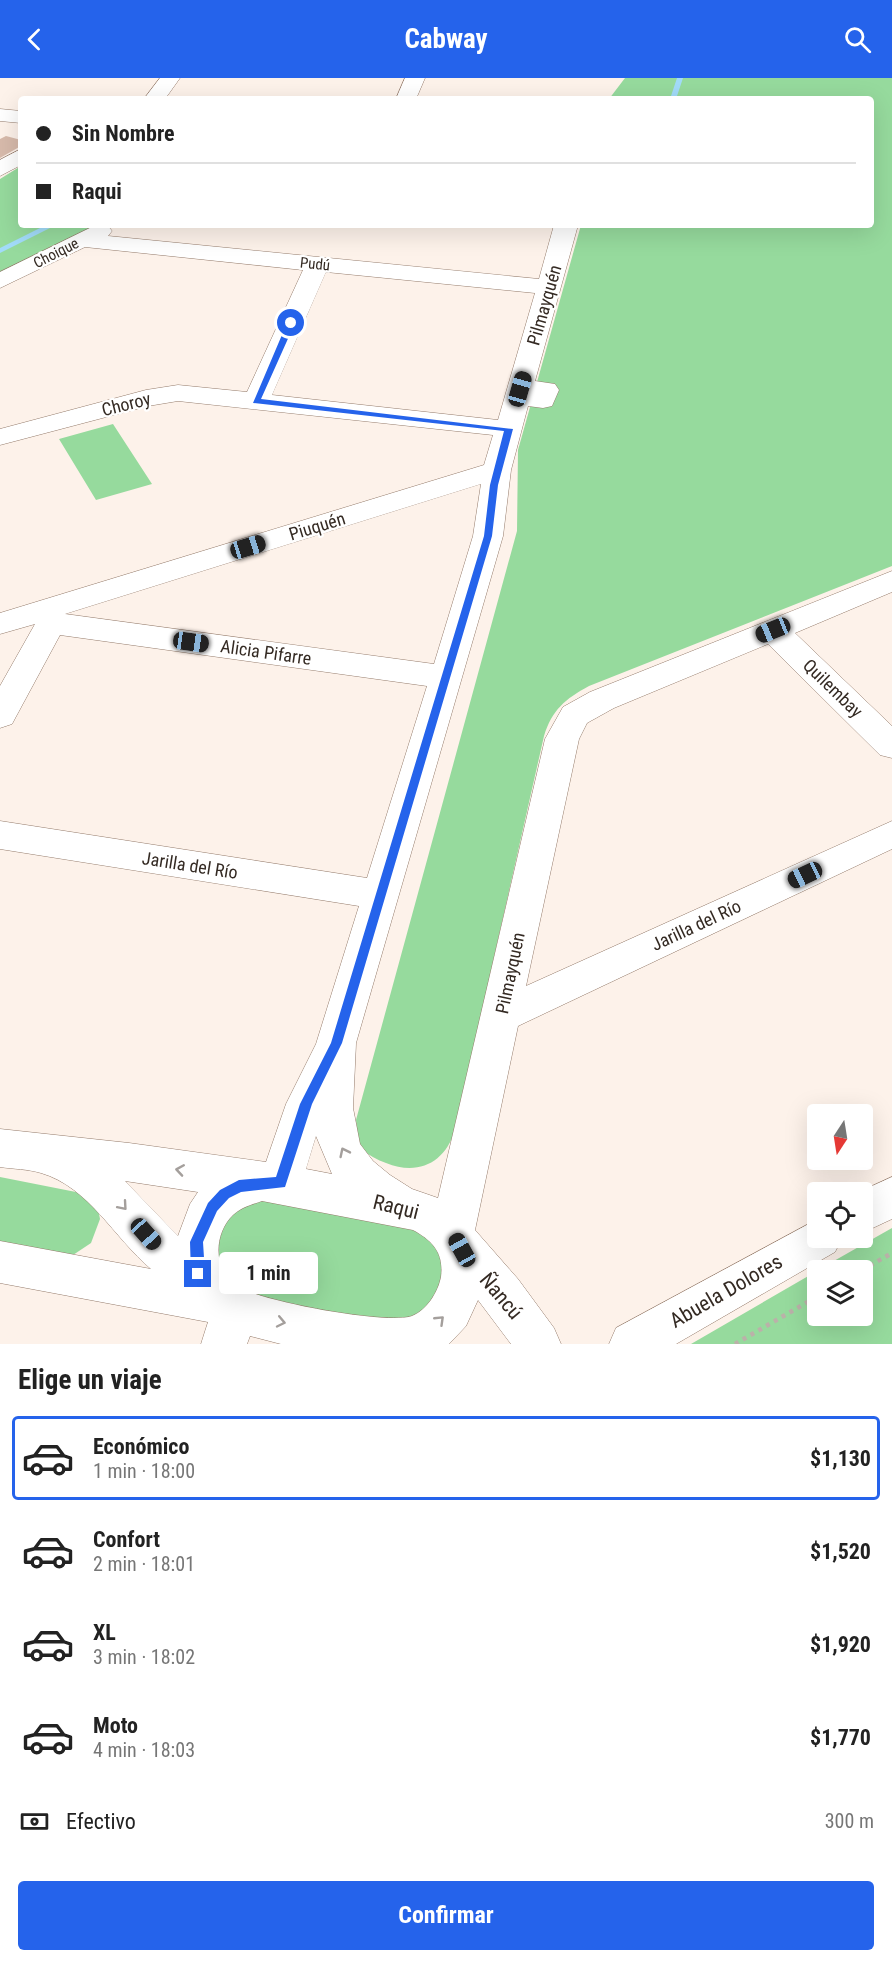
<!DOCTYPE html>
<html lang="es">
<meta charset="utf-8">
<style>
:root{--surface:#fff;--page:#f6f6f6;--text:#222;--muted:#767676;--line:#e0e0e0;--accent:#2563eb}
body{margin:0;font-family:"Roboto Condensed",sans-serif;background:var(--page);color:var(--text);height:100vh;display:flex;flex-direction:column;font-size:22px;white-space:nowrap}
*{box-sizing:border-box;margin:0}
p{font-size:20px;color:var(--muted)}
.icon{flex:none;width:33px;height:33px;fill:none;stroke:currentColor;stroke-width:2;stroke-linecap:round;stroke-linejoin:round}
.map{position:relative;height:1266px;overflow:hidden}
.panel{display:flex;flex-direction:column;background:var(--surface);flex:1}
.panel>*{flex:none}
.banner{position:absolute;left:18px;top:18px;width:856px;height:132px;border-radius:6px;box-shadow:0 6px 24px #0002;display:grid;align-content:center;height:132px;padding:0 18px;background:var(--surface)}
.needle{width:39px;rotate:192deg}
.buttons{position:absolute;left:807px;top:1026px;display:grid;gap:12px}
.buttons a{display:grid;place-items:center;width:66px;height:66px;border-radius:6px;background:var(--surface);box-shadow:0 6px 24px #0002;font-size:30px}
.end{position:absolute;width:27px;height:27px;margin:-14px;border:8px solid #2563eb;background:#fff;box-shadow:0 0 0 3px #fff}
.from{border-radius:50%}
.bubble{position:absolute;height:42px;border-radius:6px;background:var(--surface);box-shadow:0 6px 24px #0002;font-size:20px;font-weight:700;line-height:42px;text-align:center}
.car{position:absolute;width:18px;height:36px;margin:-18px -9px;border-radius:8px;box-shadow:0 0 4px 2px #0007;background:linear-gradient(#222 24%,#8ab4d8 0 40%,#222 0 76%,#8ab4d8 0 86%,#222 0)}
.banner b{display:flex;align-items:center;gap:21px;height:57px;font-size:22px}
.banner b+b{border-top:2px solid var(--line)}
.banner i{width:15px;height:15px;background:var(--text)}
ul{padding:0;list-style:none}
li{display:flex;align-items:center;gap:18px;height:84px;margin:0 12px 9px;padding:0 6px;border:3px solid transparent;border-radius:6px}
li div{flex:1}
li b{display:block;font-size:22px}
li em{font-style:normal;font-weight:700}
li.current{border-color:var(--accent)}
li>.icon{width:54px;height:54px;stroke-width:1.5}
h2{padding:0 18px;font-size:27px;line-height:72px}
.pay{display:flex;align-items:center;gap:15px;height:66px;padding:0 18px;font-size:22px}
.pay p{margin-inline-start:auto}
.button{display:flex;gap:12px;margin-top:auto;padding:12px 18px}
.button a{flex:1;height:69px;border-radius:6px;background:var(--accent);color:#fff;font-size:24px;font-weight:700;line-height:69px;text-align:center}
header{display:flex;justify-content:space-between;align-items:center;height:78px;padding:0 18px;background:var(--accent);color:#fff;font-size:27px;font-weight:700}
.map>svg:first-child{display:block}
.green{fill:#96da9d}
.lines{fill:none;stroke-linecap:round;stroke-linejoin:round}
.stream{fill:#a2dbf9;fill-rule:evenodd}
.building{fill:#d7baab}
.minor-casing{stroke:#947b6b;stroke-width:1}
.path{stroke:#bbb1a9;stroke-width:4.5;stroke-dasharray:4 5;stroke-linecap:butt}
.minor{fill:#fff;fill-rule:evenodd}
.oneway{stroke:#a49f9c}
.route{fill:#2563eb}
.labels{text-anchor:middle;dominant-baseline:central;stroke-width:4.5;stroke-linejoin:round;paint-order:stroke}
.far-street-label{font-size:15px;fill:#342a23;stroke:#fff}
.street-label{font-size:18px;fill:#342a23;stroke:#fff}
.near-street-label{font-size:21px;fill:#342a23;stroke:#fff}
</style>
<header><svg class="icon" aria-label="back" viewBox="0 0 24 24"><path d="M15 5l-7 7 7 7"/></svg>Cabway<svg class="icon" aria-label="search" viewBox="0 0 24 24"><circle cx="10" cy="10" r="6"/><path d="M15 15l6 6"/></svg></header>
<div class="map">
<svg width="892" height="1266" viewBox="0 0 892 1266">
<rect width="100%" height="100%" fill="#fdf2ea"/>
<path class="green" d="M625 0H892V488L589 608C565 621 552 632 544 658L455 1052C445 1085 418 1098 386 1085 378 1082 367 1077 362 1070 357 1061 357 1052 356 1042L517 453 518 372 581 147H872V21H609Z
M21 88V147H96L0 195V101Z
M113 346 152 406 96 422 59 361Z
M0 1099 86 1116 98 1131 100 1141 91 1165 73 1177 0 1163Z
M255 1116 427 1148 448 1193 432 1228 401 1247 263 1224 219 1200 215 1161 221 1146Z
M892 1150V1266H691L817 1193 818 1238H862V1192H818Z"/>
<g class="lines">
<path class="stream" d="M677 0H683L676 21H670Z
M46 147H56L0 175V170Z"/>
</g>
<path class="building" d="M6 58 21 62V68L0 80V61Z"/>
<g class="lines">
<g class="minor-casing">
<path id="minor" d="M160 0H180L165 21H144Z
M405 0H425L416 21H396Z
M0 31 21 33V45L0 43Z
M21 71V87L0 98V82Z
M96 147 108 148 112 153 108 158 539 201 554 147H578L535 303 555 306 559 312 552 328 543 330 528 328 511 392 503 458 356 965 353 1030 360 1066 373 1083 390 1097 412 1111 438 1120 545 661 563 629 590 614 892 493V514L795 555 892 648V680L880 677 768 566 614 630 587 645 579 661 526 908 892 743V771L518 948 475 1152 518 1201 554 1250 561 1266H511L478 1222 466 1248 449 1266H281L250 1258 247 1266H201L208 1244 0 1205V1163L151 1191C114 1160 89 1109 41 1095 28 1091 13 1091 0 1089V1051L129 1065 266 1084 286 1026 316 966 359 828 0 771V743L367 800 427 608 60 557 12 646 0 650V608L35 546 0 556V535L484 387 493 357 178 323 148 328 0 367V351L146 312 178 307 247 314 303 192 85 169 0 210V194ZM326 194 535 215 498 342 272 317ZM481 406 473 458 434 586 65 536ZM316 1058 332 1096 306 1091ZM125 1103 198 1114 190 1126 178 1158ZM262 1123 413 1152C433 1163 444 1175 441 1199 438 1214 427 1232 412 1238 387 1247 259 1223 237 1208 213 1193 213 1156 233 1137 242 1129 251 1127 262 1123Z
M892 1099V1141L862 1155V1114H859Z
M818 1141V1160H842L835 1174 676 1266H609L616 1250Z"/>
</g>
<path class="path" d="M862 1192 892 1175
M735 1266 818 1218"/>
<use href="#minor" class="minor"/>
</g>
<defs><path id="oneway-chevron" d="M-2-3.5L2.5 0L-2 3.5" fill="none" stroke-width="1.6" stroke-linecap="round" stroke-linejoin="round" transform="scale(1.5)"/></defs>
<g class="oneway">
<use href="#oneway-chevron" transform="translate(344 1074) rotate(-116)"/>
<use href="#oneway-chevron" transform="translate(180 1092) rotate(-171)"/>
<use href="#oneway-chevron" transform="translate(123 1128) rotate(49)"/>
<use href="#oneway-chevron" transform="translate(440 1242) rotate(-44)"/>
<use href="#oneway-chevron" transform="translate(281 1244) rotate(12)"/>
</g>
<path class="route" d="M291 243 295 245 261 321 513 351 498 407 492 458 342 965 312 1026 285 1109 241 1114 229 1120 217 1133 203 1164 205 1196 198 1202 191 1196 190 1164 208 1125 220 1112 239 1102 276 1099 300 1026 331 965 484 458 490 407 504 353 253 325 287 245Z"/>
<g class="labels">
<g class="far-street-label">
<text transform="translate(56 175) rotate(-27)">Choique</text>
<text transform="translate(315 186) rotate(6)">Pudú</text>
</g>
<g class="street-label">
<text transform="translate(544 227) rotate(-74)">Pilmayquén</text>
<text transform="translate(126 326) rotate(-14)">Choroy</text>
<text transform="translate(317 448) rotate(-17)">Piuquén</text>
<text transform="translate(266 574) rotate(8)">Alicia Pifarre</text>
<text transform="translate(833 610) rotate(44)">Quilembay</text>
<text transform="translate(190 787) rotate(9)">Jarilla del Río</text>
<text transform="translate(696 847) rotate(-25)">Jarilla del Río</text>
<text transform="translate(510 895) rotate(-78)">Pilmayquén</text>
</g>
<g class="near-street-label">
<text transform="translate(396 1129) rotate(14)">Raqui</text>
<text transform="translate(726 1213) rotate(-30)">Abuela Dolores</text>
<text transform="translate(501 1218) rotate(50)">Ñancú</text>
</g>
</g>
</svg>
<div class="buttons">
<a><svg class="needle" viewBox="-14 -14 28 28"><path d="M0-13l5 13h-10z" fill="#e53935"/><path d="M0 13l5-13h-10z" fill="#767676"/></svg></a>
<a><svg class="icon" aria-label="locate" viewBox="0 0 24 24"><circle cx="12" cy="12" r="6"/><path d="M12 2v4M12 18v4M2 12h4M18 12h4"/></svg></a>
<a><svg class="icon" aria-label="layers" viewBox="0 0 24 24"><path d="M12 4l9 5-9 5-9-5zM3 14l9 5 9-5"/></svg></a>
</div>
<i class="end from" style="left:291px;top:245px"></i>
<i class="end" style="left:198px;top:1196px"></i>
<div class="bubble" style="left:219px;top:1174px;width:99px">1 min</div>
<i class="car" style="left:520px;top:311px;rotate:16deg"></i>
<i class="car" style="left:248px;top:469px;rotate:73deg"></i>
<i class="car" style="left:773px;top:552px;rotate:248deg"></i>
<i class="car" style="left:191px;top:564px;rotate:98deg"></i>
<i class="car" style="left:805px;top:797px;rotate:245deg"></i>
<i class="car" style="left:146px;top:1156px;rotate:138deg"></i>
<i class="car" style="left:462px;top:1172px;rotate:331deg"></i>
<div class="banner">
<b><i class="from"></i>Sin Nombre</b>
<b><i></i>Raqui</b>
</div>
</div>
<section class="panel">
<h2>Elige un viaje</h2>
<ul>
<li class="current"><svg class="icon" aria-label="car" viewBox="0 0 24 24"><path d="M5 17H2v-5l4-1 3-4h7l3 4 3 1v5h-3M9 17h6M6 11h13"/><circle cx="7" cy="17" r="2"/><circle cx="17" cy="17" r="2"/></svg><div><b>Económico</b><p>1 min · 18:00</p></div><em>$1,130</em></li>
<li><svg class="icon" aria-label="car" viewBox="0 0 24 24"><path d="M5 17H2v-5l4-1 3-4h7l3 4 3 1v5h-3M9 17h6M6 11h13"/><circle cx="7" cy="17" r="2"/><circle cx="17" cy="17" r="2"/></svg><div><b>Confort</b><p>2 min · 18:01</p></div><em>$1,520</em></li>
<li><svg class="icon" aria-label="car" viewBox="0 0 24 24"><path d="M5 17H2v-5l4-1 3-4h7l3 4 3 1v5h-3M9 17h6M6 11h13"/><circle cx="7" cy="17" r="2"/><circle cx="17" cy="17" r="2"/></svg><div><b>XL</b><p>3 min · 18:02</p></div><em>$1,920</em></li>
<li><svg class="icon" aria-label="car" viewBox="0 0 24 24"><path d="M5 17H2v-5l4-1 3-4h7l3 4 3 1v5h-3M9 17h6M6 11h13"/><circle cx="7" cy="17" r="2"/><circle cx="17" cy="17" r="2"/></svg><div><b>Moto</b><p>4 min · 18:03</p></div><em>$1,770</em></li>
</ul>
<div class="pay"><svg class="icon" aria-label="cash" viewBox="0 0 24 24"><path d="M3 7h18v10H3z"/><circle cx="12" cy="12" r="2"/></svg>Efectivo<p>300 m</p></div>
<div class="button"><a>Confirmar</a></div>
</section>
